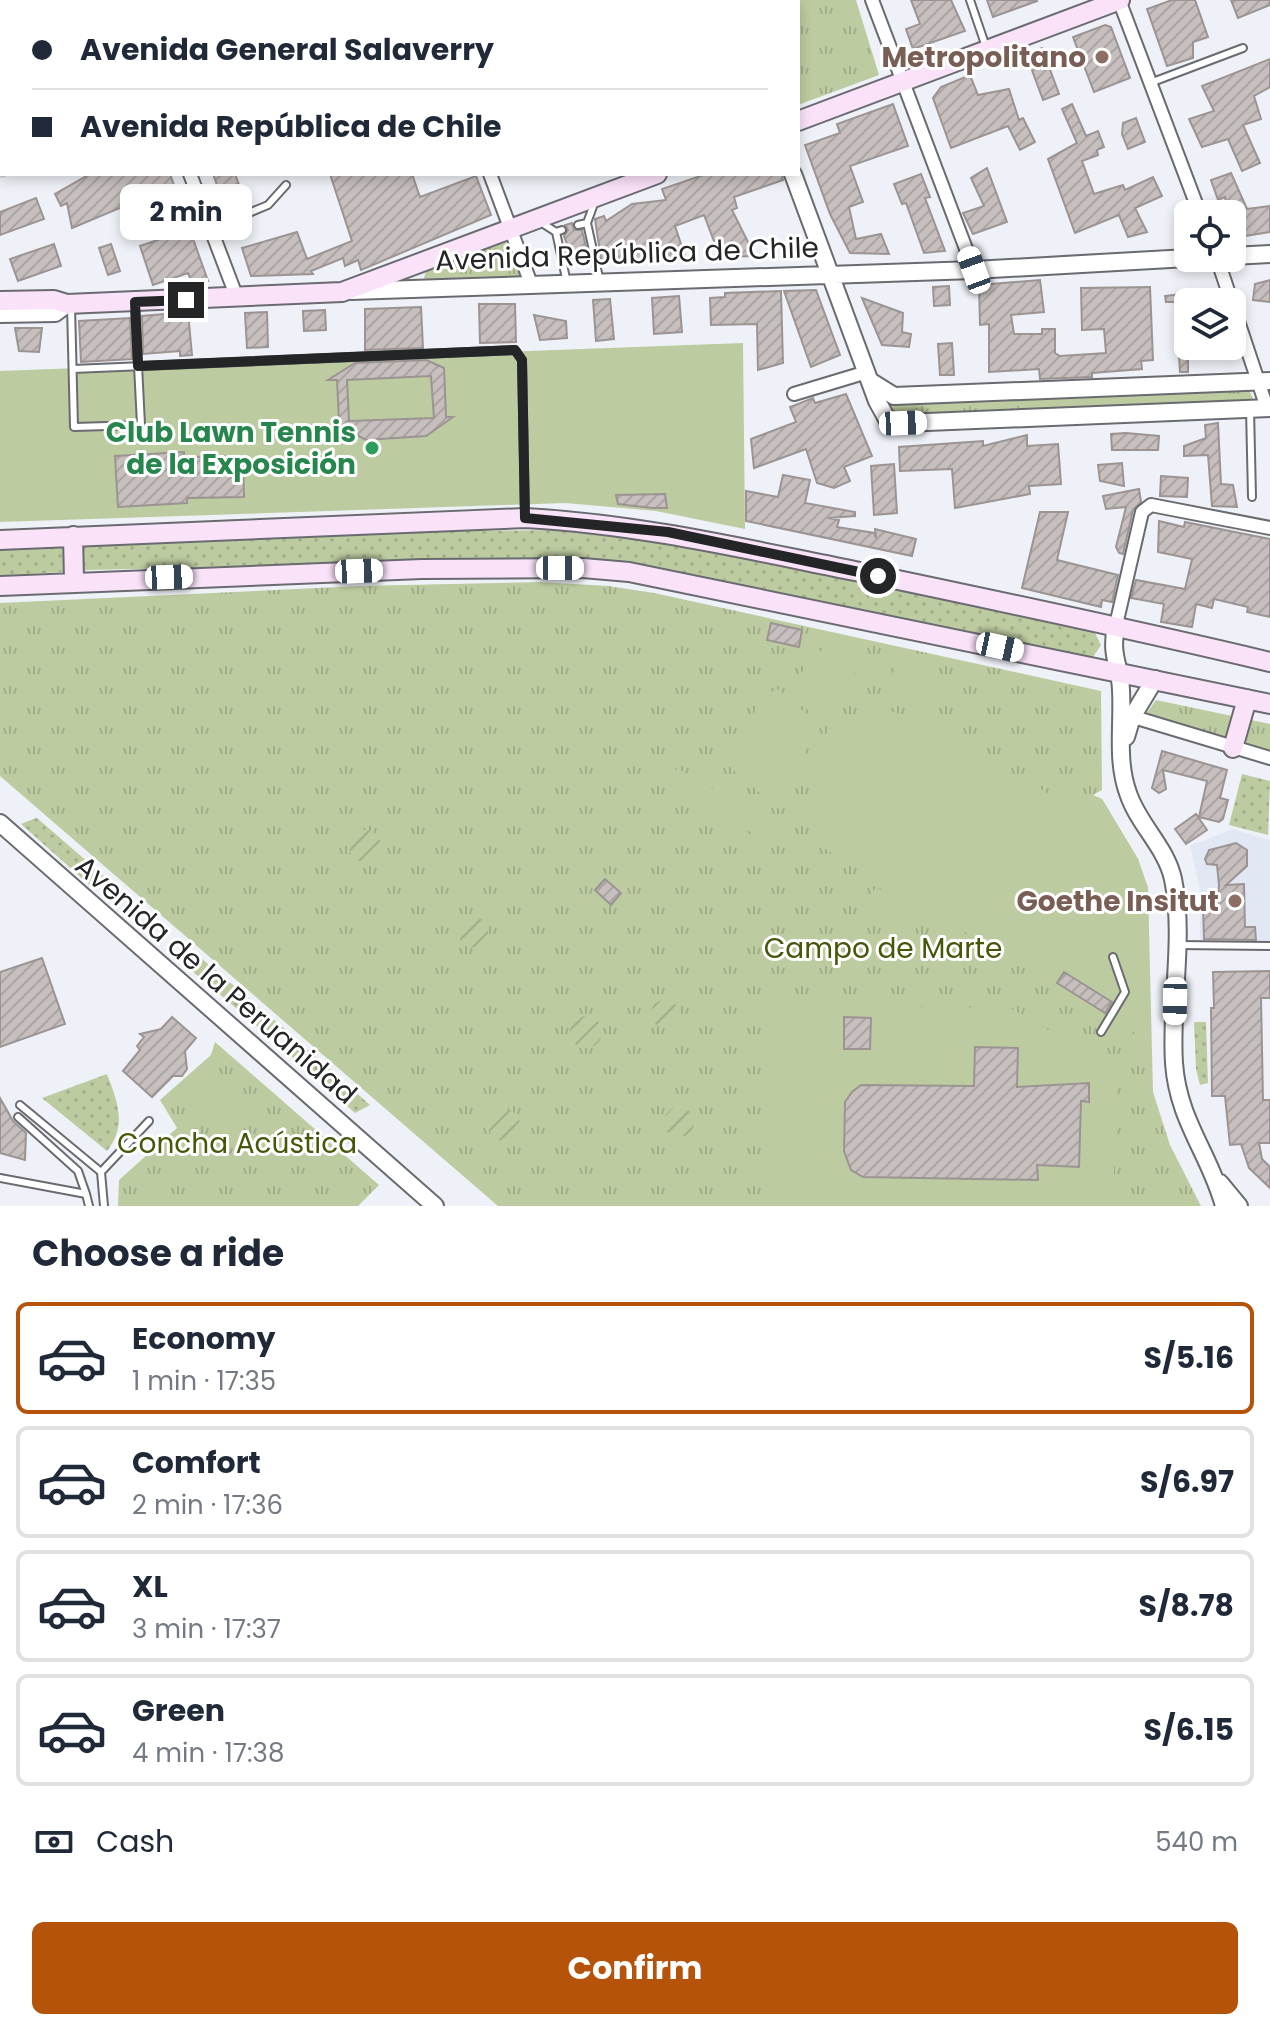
<!DOCTYPE html>
<meta charset="utf-8">
<style>
:root{--surface:#fff;--page:#f2f2f3;--text:#1f2937;--muted:#747a83;--line:#e0e1e3;--accent:#b45309}
body{margin:0;font-family:Poppins,sans-serif;background:var(--page);color:var(--text);height:100vh;display:flex;flex-direction:column;font-size:30px;white-space:nowrap}
*{box-sizing:border-box;margin:0}
p{font-size:26px;color:var(--muted)}
.icon{flex:none;width:44px;height:44px;fill:none;stroke:currentColor;stroke-width:2;stroke-linecap:round;stroke-linejoin:round}
.map{position:relative;height:1206px;overflow:hidden}
.sheet{display:flex;flex-direction:column;background:var(--surface);flex:1}
.sheet>*{flex:none}
.banner{position:absolute;left:0px;top:0px;width:800px;height:176px;box-shadow:0 4px 12px #0003;display:grid;align-content:center;height:176px;padding:0 32px;background:var(--surface)}
.buttons{position:absolute;left:1174px;top:200px;display:grid;gap:16px}
.buttons a{display:grid;place-items:center;width:72px;height:72px;border-radius:12px;background:var(--surface);box-shadow:0 4px 12px #0003;font-size:40px}
.end{position:absolute;width:36px;height:36px;margin:-18px;border:10px solid #242527;background:#fff;box-shadow:0 0 0 4px #fff}
.from{border-radius:50%}
.bubble{position:absolute;height:56px;border-radius:12px;background:var(--surface);box-shadow:0 4px 12px #0003;font-size:26px;font-weight:700;line-height:56px;text-align:center}
.car{position:absolute;width:24px;height:48px;margin:-24px -12px;border-radius:10px;box-shadow:0 0 6px 2px #0007;background:linear-gradient(#fff 24%,#345 0 40%,#fff 0 76%,#345 0 86%,#fff 0)}
.banner b{display:flex;align-items:center;gap:28px;height:76px;font-size:30px}
.banner b+b{border-top:2px solid var(--line)}
.banner i{width:20px;height:20px;background:var(--text)}
ul{padding:0;list-style:none}
li{display:flex;align-items:center;gap:24px;height:112px;margin:0 16px 12px;padding:0 16px;border:4px solid var(--line);border-radius:12px}
li div{flex:1}
li b{display:block;font-size:30px}
li em{font-style:normal;font-weight:700}
li.selected{border-color:var(--accent)}
li>.icon{width:72px;height:72px;stroke-width:1.5}
h2{padding:0 32px;font-size:36px;line-height:96px}
.pay{display:flex;align-items:center;gap:20px;height:88px;padding:0 32px;font-size:30px}
.pay p{margin-inline-start:auto}
.primary-button{display:flex;gap:16px;margin-top:auto;padding:16px 32px}
.primary-button a{flex:1;height:92px;border-radius:12px;background:var(--accent);color:#fff;font-size:32px;font-weight:700;line-height:92px;text-align:center}
.map>svg:first-child{display:block}
.built{fill:#e2e7f4}
.grass{fill:url(#grass-dots)}
.park{fill:url(#park-tufts)}
.garden{fill:url(#garden-furrows)}
.pitch{fill:#bdcba0}
.building{fill:url(#building-hatch);stroke:#9b9493;stroke-width:2;fill-rule:evenodd}
.lines{fill:none;stroke-linecap:round;stroke-linejoin:round}
.service-casing{stroke:#696b71;stroke-width:10}
.minor-casing{stroke:#696b71;stroke-width:16}
.tertiary-casing{stroke:#696b71;stroke-width:20}
.secondary-casing{stroke:#696b71;stroke-width:22}
.primary-casing{stroke:#cfcfcf;stroke-width:24}
.service{stroke:#fff;stroke-width:6}
.minor{stroke:#fff;stroke-width:12}
.tertiary{stroke:#fff;stroke-width:16}
.secondary{stroke:#fae2f9;stroke-width:18}
.primary{stroke:#f4c5f3;stroke-width:20}
.route{stroke:#242527;stroke-width:10}
.education-dot{fill:#8d6e63;stroke:#fff;stroke-width:3}
.leisure-dot{fill:#2e9e5b;stroke:#fff;stroke-width:3}
.labels{text-anchor:middle;dominant-baseline:central;stroke-width:6;stroke-linejoin:round;paint-order:stroke}
.education-label{font-size:28px;font-weight:bold;fill:#785e54;stroke:#fff;text-anchor:end}
.street-label{font-size:28px;fill:#242527;stroke:#fff}
.leisure-label{font-size:28px;font-weight:bold;fill:#27864d;stroke:#fff;text-anchor:end}
.park-label{font-size:28px;fill:#465709;stroke:#fff}
</style>
<div class="map">
<svg width="1270" height="1206" viewBox="0 0 1270 1206">
<defs>
<pattern id="grass-dots" width="8" height="8" patternUnits="userSpaceOnUse" patternTransform="scale(2)"><rect width="8" height="8" fill="#bdcba0"/><path d="M2 2h.1M6 6h.1" fill="none" stroke="#a2ae8a" stroke-width="1.8" stroke-linecap="round"/></pattern>
<pattern id="park-tufts" width="24" height="20" patternUnits="userSpaceOnUse" patternTransform="scale(2)"><rect width="24" height="20" fill="#bdcba0"/><path d="M3 7l-1-3M5 7V3M7 7l1-3M15 17l-1-3M17 17v-4M19 17l1-3" fill="none" stroke="#a2ae8a"/></pattern>
<pattern id="garden-furrows" width="10" height="10" patternUnits="userSpaceOnUse" patternTransform="scale(2)"><rect width="10" height="10" fill="#bdcba0"/><path d="M-1 1l2-2M0 10L10 0M9 11l2-2" fill="none" stroke="#a2ae8a"/></pattern>
<pattern id="building-hatch" width="6" height="6" patternUnits="userSpaceOnUse" patternTransform="scale(2)"><rect width="6" height="6" fill="#c6bfbe"/><path d="M-1 1l2-2M0 6l6-6M5 7l2-2" fill="none" stroke="#aaa4a3"/></pattern>
</defs>
<rect width="100%" height="100%" fill="#eef1f7"/>
<path class="built" d="M1233 829 1270 840V949L1200 950V889L1190 846Z"/>
<path class="grass" d="M569 530 670 542 1094 631 1101 645 1093 657 1085 660 671 571 578 559 90 570 0 576V547L423 531Z
M1242 774 1270 781 1268 835 1229 825Z
M36 818H37L112 883 94 889 21 824Z
M195 953 252 1001 242 1013 192 971Z
M256 1005 285 1029 268 1035 245 1016Z
M1194 1022H1206L1208 1083 1200 1085 1196 1069Z
M298 1041 370 1105 355 1113 281 1047Z
M107 1074C118 1103 127 1125 107 1151L42 1098Z"/>
<path class="park" d="M735 0H856L879 75 798 105V2Z
M505 240 520 277 429 282 424 278 426 271Z
M1247 386 1254 400 1250 403 898 419 890 406 893 403Z
M540 582 609 586 654 593 1101 691 1102 790 1093 795 1102 799 1138 859 1148 888 1153 1092 1170 1145 1201 1206H498L0 776V603L359 586Z
M1156 700 1270 724V752L1143 718Z
M215 1042 379 1185 358 1206H118L119 1180 177 1128 160 1100 211 1055Z"/>
<path class="garden" d="M349 846a16 16 0 1 1 32 0a16 16 0 1 1-32 0Z
M458 932a15 15 0 1 1 30 0a15 15 0 1 1-30 0Z
M651 1014a14 14 0 1 1 28 0a14 14 0 1 1-28 0Z
M570 1032a16 16 0 1 1 32 0a16 16 0 1 1-32 0Z
M664 1122a15 15 0 1 1 30 0a15 15 0 1 1-30 0Z
M488 1125a16 16 0 1 1 32 0a16 16 0 1 1-32 0Z"/>
<path class="pitch" d="M743 343 745 529 656 511 565 503 0 522V371Z
M833 637 863 664 816 717 786 690Z
M895 663 944 675 939 707 889 695Z
M776 688 821 726 807 747 800 774 780 810 716 755Z
M867 710H888L909 717 1051 795H1092L1102 799 1138 859 1148 888 1149 1038 1145 1039 809 839 818 821C798 772 813 724 867 710Z
M628 740 666 761 657 777 619 755Z
M677 768 714 790 705 805 668 784Z
M719 794 777 828 769 843 711 809Z
M796 840 844 868 836 883 788 855Z
M876 887 924 916 915 930 867 901Z
M951 933 983 952 976 964 943 945Z
M769 1004 1010 1008 1088 1053 1086 1064H1102L1117 1072 1113 1206H769L763 1202Z
M208 1065 250 1104 231 1126 188 1087Z"/>
<path class="building" d="M911 0H951L965 31 913 49 906 29 920 24Z
M987 0H1036L1037 1 993 17Z
M1172 0H1195L1208 37 1193 42V58L1167 66 1147 9Z
M1231 0H1270V5L1238 18Z
M1105 25 1111 27 1130 78 1094 92 1073 37Z
M1042 48 1059 94 1043 100 1026 54Z
M1270 59V87L1254 96 1261 119 1243 125 1260 163 1242 171 1228 139 1202 147 1189 119 1214 111 1202 86Z
M970 75 978 95 1009 89 1019 120 1023 118 1035 142 1020 150 1008 126 951 148 933 98 941 87Z
M893 104 908 146 850 166 863 202 849 207 856 239 881 234 889 254 850 253 830 214 805 145 840 133 837 124Z
M1072 104 1086 136 1098 131 1104 147 1097 150 1098 155 1082 161 1094 194 1123 185 1125 190 1153 177 1162 196 1135 208 1147 232 1128 237 1119 215 1075 233 1048 159 1077 143 1062 109Z
M1136 118 1145 142 1128 149 1122 134 1123 123Z
M987 168 1007 222 973 234 963 213 984 206 971 178Z
M1231 173 1247 209 1270 206V232L1232 238V214H1228L1225 197 1218 200 1211 180Z
M90 174H170L208 281 191 280 188 273 153 285 140 246 158 240 150 219 130 226 122 207 72 228 67 203 61 206 55 194Z
M213 174H235L244 198 224 204Z
M330 174H412L420 197 476 176 491 215 361 270 358 260 345 266 343 258 311 271 313 274 251 276 242 248 297 232 307 259 352 241Z
M706 174H782L783 180 734 197 737 208 732 210 755 256 720 257 704 215 675 226 686 259 621 263 601 259 595 219 604 216 606 221 632 204 666 200 662 189Z
M921 174 930 197 925 198 945 251 924 253 906 203 902 204 894 184Z
M36 198 44 219 0 235V212Z
M572 223 574 230H582L589 260 574 262 564 236 568 230 565 225Z
M54 244 61 266 18 281 10 259Z
M111 244 120 271 108 275 99 248Z
M1040 280 1044 312 1011 315 1014 334H1042V329H1055V353L1060 356 1106 353 1104 329 1082 330 1081 288 1150 287 1153 360 1141 361 1142 369 1092 373V377L1040 379 1039 369 989 372V324L980 325 979 285Z
M1270 280V302L1253 300 1255 284Z
M949 286 950 305 934 306 933 287Z
M816 290 840 355 811 367 784 291Z
M1210 290 1212 302H1166L1165 296Z
M781 291 783 363 758 370 757 324 711 325 710 298 725 297V293Z
M679 296 682 332 654 334 652 298Z
M862 298 903 313 902 332 911 334 909 347 882 345Z
M610 299 614 339 596 341 593 300Z
M479 304H515L516 342 480 343Z
M421 307 423 348 365 350V309Z
M325 310 326 330 304 331 303 311Z
M188 312 192 355 180 356V351L143 354 142 316Z
M267 312 268 347 247 348 245 313Z
M534 315 566 321 567 338 540 340Z
M130 318 132 359 81 362 79 321Z
M15 328H42L39 352 19 351Z
M1178 338H1188V372H1180Z
M952 343 954 375H940L938 344Z
M426 360 444 368 446 417H453L426 436 366 440 333 422H339L337 380H328L355 363ZM431 376 434 418 349 421 347 380Z
M846 394 872 456 844 467 850 481 834 488 817 483 806 449 754 468 751 439 796 422 790 407 813 398 815 403Z
M1218 423 1221 484 1233 485 1237 507 1212 506 1208 455 1184 456V446L1206 438 1205 425Z
M1126 433 1159 436 1158 450H1112L1111 434Z
M1027 435V446L1058 444 1061 484 1029 486 1030 494 955 508 952 469 900 471 899 447 983 441V446Z
M184 452V457L243 456 244 497 187 498V503L118 507 115 456Z
M1122 463 1124 486 1100 481 1098 465Z
M894 464 897 513 874 515 871 466Z
M783 475 810 480 805 503 855 512V516L828 518 839 520 837 527 874 533 876 538 875 529 916 539 912 556 746 521V491L778 497Z
M1161 476 1188 478 1187 497 1160 496Z
M1139 489 1141 502 1133 510 1123 554 1119 553 1116 547 1126 507 1106 509 1103 496Z
M665 494 667 508H652L618 504 616 495Z
M1040 512H1068L1057 560 1118 575 1112 602 1102 600 1101 607 1022 588Z
M1159 521 1184 527 1185 522 1270 539V617L1247 612 1248 607 1214 599 1212 608 1196 604 1192 627 1161 622 1164 604 1131 598 1136 580 1185 589 1192 559 1158 552Z
M771 623 802 630 799 647 767 640Z
M1162 751 1227 770 1220 798 1228 800 1223 819 1219 822 1199 817 1207 781 1163 770 1166 789 1159 793 1152 788Z
M1196 814 1207 830 1186 844 1175 829Z
M1236 843 1247 850V866L1226 885 1244 884 1245 927H1255L1256 940 1204 939 1203 907H1217L1219 885 1217 865 1207 864 1205 859 1209 850Z
M605 879 621 893 611 905 595 890Z
M42 958 65 1024 0 1047V972Z
M1270 971V998H1261L1263 1100H1270V1143H1259L1262 1159 1270 1167V1188L1249 1168 1241 1144 1230 1145 1225 1096H1212L1211 1008H1214L1213 972Z
M1064 972 1112 1002 1105 1013 1057 983Z
M172 1017 196 1038 185 1051 187 1069 182 1076H173L152 1097 123 1071 140 1050 137 1046 144 1037 140 1034 161 1029Z
M844 1017 871 1018 870 1049H844Z
M975 1047 1018 1048 1017 1087 1089 1083V1102L1081 1101 1079 1167 1037 1165 1038 1180 863 1177 851 1170 844 1151 845 1102 852 1092 861 1085 974 1086Z
M0 1098 13 1121 26 1133 25 1160 0 1153Z"/>
<g class="lines">
<g class="service-casing">
<path id="service" d="M970 0 986 47
M1150 83 1243 48
M539 221 556 232 562 230
M587 223 600 282
M578 225 587 223 595 201
M210 229 268 205 286 185
M556 232 567 283
M71 306 74 427 141 425 135 305
M73 369 515 350 522 360 525 517
M1250 409 1252 497
M1178 945 1270 946
M1101 1032 1125 992 1113 957
M20 1105 101 1172 104 1206
M18 1117 78 1171 86 1194
M101 1172 149 1121
M0 1178 86 1194 89 1206"/>
</g>
<g class="minor-casing">
<path id="minor" d="M125 0V2
M424 0 425 2
M872 0 974 270
M1119 0 1200 214
M190 174 237 298
M490 174 531 284
M1217 258 1267 408
M794 394 867 372
M1116 625 1142 512 1151 505 1270 528
M1127 715 1270 758"/>
</g>
<g class="tertiary-casing">
<path id="tertiary" d="M729 0 730 2
M793 174 877 401 887 419 903 423 1270 408
M1232 256 1270 254
M351 291 974 270 1188 258
M0 314 55 313 67 304
M870 381 894 396 1270 381
M1116 625C1110 658 1120 663 1121 690 1123 724 1116 760 1128 793 1138 824 1166 847 1173 879 1185 937 1170 1004 1174 1063 1178 1121 1210 1154 1224 1206
M1126 737 1132 717 1155 679
M0 823 435 1206
M1220 1183 1239 1206"/>
</g>
<g class="secondary-casing">
<path id="secondary" d="M798 121 1120 0
M0 137 2 136
M0 301 54 300 67 304 342 292 657 174
M73 536 74 580
M0 540 525 518C638 524 745 549 855 571 994 600 1132 629 1270 662
M0 586 422 569 583 568 629 572 1270 704
M1233 748 1247 699"/>
</g>
<g class="primary-casing">
<path id="primary" d="M372 2 377 0
M474 2 479 0
M0 151 2 150
M0 166 2 165"/>
</g>
<use href="#service" class="service"/>
<use href="#minor" class="minor"/>
<use href="#tertiary" class="tertiary"/>
<use href="#secondary" class="secondary"/>
<use href="#primary" class="primary"/>
</g>
<g class="lines">
<path class="route" d="M186 300 135 302 138 366 515 350 522 360 525 518 668 532 878 576"/>
</g>
<g class="education-dot">
<circle cx="1102" cy="57" r="8"/>
<circle cx="1235" cy="901" r="8"/>
</g>
<circle class="leisure-dot" cx="372" cy="448" r="8"/>
<g class="labels">
<g class="education-label">
<text x="1086" y="57">Metropolitano</text>
<text x="1219" y="901">Goethe Insitut</text>
</g>
<g class="street-label">
<text transform="translate(627 254) rotate(-2)">Avenida República de Chile</text>
<text transform="translate(216 980) rotate(41)">Avenida de la Peruanidad</text>
</g>
<g class="leisure-label">
<text x="356" y="432">Club Lawn Tennis<tspan x="356" dy="32">de la Exposición</tspan></text>
</g>
<g class="park-label">
<text x="883" y="948">Campo de Marte</text>
<text x="237" y="1143">Concha Acústica</text>
</g>
</g>
</svg>
<div class="buttons">
<a><svg class="icon" aria-label="locate" viewBox="0 0 24 24"><circle cx="12" cy="12" r="6"/><path d="M12 2v4M12 18v4M2 12h4M18 12h4"/></svg></a>
<a><svg class="icon" aria-label="layers" viewBox="0 0 24 24"><path d="M12 4l9 5-9 5-9-5zM3 14l9 5 9-5"/></svg></a>
</div>
<i class="end from" style="left:878px;top:576px"></i>
<i class="end" style="left:186px;top:300px"></i>
<div class="bubble" style="left:120px;top:184px;width:132px">2 min</div>
<i class="car" style="left:974px;top:270px;rotate:340deg"></i>
<i class="car" style="left:903px;top:423px;rotate:88deg"></i>
<i class="car" style="left:560px;top:568px;rotate:90deg"></i>
<i class="car" style="left:359px;top:571px;rotate:88deg"></i>
<i class="car" style="left:169px;top:577px;rotate:88deg"></i>
<i class="car" style="left:1000px;top:647px;rotate:102deg"></i>
<i class="car" style="left:1175px;top:1001px;rotate:181deg"></i>
<div class="banner">
<b><i class="from"></i>Avenida General Salaverry</b>
<b><i></i>Avenida República de Chile</b>
</div>
</div>
<section class="sheet">
<h2>Choose a ride</h2>
<ul>
<li class="selected"><svg class="icon" aria-label="car" viewBox="0 0 24 24"><path d="M5 17H2v-5l4-1 3-4h7l3 4 3 1v5h-3M9 17h6M6 11h13"/><circle cx="7" cy="17" r="2"/><circle cx="17" cy="17" r="2"/></svg><div><b>Economy</b><p>1 min · 17:35</p></div><em>S/5.16</em></li>
<li><svg class="icon" aria-label="car" viewBox="0 0 24 24"><path d="M5 17H2v-5l4-1 3-4h7l3 4 3 1v5h-3M9 17h6M6 11h13"/><circle cx="7" cy="17" r="2"/><circle cx="17" cy="17" r="2"/></svg><div><b>Comfort</b><p>2 min · 17:36</p></div><em>S/6.97</em></li>
<li><svg class="icon" aria-label="car" viewBox="0 0 24 24"><path d="M5 17H2v-5l4-1 3-4h7l3 4 3 1v5h-3M9 17h6M6 11h13"/><circle cx="7" cy="17" r="2"/><circle cx="17" cy="17" r="2"/></svg><div><b>XL</b><p>3 min · 17:37</p></div><em>S/8.78</em></li>
<li><svg class="icon" aria-label="car" viewBox="0 0 24 24"><path d="M5 17H2v-5l4-1 3-4h7l3 4 3 1v5h-3M9 17h6M6 11h13"/><circle cx="7" cy="17" r="2"/><circle cx="17" cy="17" r="2"/></svg><div><b>Green</b><p>4 min · 17:38</p></div><em>S/6.15</em></li>
</ul>
<div class="pay"><svg class="icon" aria-label="cash" viewBox="0 0 24 24"><path d="M3 7h18v10H3z"/><circle cx="12" cy="12" r="2"/></svg>Cash<p>540 m</p></div>
<div class="primary-button"><a>Confirm</a></div>
</section>
